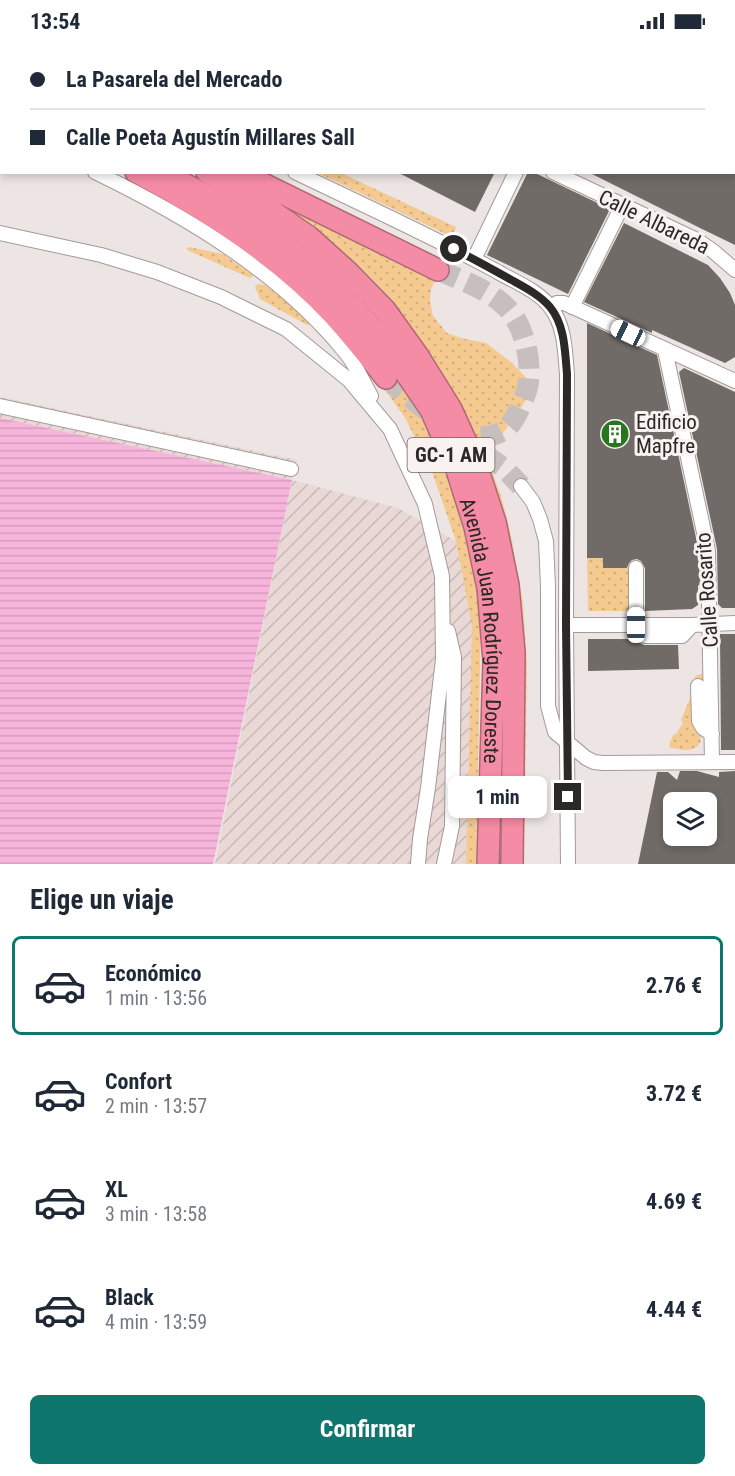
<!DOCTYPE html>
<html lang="es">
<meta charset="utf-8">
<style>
:root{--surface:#fff;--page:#f6f6f7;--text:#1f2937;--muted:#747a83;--line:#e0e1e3;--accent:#0f766e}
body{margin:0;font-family:"Roboto Condensed",sans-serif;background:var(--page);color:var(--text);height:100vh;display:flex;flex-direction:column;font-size:22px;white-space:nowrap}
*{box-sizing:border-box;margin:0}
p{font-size:20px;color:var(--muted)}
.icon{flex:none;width:33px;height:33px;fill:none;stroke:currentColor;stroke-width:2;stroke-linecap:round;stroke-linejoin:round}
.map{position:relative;height:822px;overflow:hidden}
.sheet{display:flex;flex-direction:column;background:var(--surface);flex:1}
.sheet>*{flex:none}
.banner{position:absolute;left:0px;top:0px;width:735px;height:132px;box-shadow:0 3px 9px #0003;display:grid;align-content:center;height:132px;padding:0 30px;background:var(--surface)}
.controls{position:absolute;left:663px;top:750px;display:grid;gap:12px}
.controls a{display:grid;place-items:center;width:54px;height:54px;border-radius:9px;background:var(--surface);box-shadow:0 3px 9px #0003;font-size:30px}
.end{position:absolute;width:27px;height:27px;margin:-14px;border:8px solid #2b2828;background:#fff;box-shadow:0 0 0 3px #fff}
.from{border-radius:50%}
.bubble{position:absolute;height:42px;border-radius:9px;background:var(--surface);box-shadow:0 3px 9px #0003;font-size:20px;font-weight:700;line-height:42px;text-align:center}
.car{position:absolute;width:18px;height:36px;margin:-18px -9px;border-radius:8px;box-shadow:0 0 4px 2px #0007;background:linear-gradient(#fff 24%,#345 0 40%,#fff 0 76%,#345 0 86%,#fff 0)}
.banner b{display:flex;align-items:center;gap:21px;height:57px;font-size:22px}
.banner b+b{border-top:2px solid var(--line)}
.banner i{width:15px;height:15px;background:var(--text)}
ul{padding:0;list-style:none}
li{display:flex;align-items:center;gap:18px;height:99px;margin:0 12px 9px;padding:0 18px;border:3px solid transparent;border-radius:9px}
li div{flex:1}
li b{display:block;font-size:22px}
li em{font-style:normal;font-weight:700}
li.on{border-color:var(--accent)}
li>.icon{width:54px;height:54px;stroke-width:1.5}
h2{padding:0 30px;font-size:27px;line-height:72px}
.action{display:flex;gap:12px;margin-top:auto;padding:12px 30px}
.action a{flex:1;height:69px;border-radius:9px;background:var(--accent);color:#fff;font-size:24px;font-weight:700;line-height:69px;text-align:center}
.status{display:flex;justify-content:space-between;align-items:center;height:42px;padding:0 30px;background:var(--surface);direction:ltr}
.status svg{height:16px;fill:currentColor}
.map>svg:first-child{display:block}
.industrial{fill:url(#industrial-furrows)}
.grass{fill:url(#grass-dots)}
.water{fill:url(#water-rules)}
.building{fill:#716b67;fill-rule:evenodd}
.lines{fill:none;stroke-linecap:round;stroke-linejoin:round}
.highway-tunnel{stroke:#c6bfbe;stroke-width:21;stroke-dasharray:21 10;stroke-linecap:butt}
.minor-casing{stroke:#a39b9a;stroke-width:16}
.highway-casing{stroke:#ae6979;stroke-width:24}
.minor{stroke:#fff;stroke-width:14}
.highway{stroke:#f58ca5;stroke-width:21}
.route{stroke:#2b2828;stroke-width:8}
.labels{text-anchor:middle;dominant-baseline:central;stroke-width:6;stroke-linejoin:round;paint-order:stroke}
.shield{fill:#faf2f1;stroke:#696564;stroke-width:1.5}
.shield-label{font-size:20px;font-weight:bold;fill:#2b2828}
.street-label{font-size:21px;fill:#2b2828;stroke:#faf2f1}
.poi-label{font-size:21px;fill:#2b2828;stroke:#faf2f1;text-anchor:start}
</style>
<div class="status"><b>13:54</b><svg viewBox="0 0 49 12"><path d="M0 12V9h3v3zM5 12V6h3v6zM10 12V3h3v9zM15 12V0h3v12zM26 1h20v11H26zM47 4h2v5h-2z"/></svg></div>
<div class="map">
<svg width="735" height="822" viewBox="0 0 735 822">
<defs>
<pattern id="industrial-furrows" width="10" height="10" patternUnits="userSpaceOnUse" patternTransform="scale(1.5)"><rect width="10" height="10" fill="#e9d8d5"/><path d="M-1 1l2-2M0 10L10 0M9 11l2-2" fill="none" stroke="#c8b9b7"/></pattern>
<pattern id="grass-dots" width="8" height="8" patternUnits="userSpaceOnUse" patternTransform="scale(1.5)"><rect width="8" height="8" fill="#f5ca91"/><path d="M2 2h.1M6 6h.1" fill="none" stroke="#d2ae7d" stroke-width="1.8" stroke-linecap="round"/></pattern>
<pattern id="water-rules" width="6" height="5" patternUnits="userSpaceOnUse" patternTransform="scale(1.5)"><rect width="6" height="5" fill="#f7b5dc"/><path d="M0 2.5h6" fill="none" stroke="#d49cbd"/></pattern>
</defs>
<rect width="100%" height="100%" fill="#ede5e3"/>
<path class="industrial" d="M0 355 297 418 292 438 398 466 456 499 472 585 466 822H215L292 438 0 376Z"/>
<path class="grass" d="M318 131H341L456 185 452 195Z
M235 136 437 235 431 247 430 259 433 274 447 291 461 296 486 301 511 320 535 345 492 407 490 424 501 454 510 488 523 561 527 622 524 822H519L523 665 423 309Z
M189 205 223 212 253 233V234L250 236 187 208V206Z
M258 242 265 243 309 277 311 282 307 283 260 257 255 245Z
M397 332 427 382 460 456 473 512 481 580 476 822H466L472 585 456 499 431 427 405 376 383 345Z
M587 516H603V526H630V569H588Z
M704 631V638H695L701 700C694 711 683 708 671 706L669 703 673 693 676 692 683 681 681 678 691 654 695 634Z"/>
<path class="water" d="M0 376 292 438 213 822H0Z"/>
<path class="building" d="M397 130H495L475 170Z
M528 130H533L610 167 568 252 487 213Z
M588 130H735V203L700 186Z
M624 181 708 223 720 236 730 251 735 263V315L725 321 652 288V291L584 260Z
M587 281 657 313 699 510 700 544 698 543V563L692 567 645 569V526L641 519 637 517 632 518 629 521 627 526H603V516H587Z
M684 326 735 350V566H722L718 562 717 507 679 330Z
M720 592H735V708H721Z
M588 597H637L640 601 644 603H678L679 627 588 629Z
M680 729H697L719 735V730L735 729V822H638L657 730H668L677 738ZM674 760H706V794H674Z"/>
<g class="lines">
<path class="highway-tunnel" d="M438 228C463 239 491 248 509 268 523 284 530 312 529 333 529 345 524 357 519 368 516 374 512 382 506 387 497 394 479 397 467 394 461 393 455 390 450 388
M386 336 432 373
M459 394 505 427 521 444"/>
<g class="minor-casing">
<path id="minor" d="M22 0 25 2
M52 0 55 2
M278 0 281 2
M590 0 593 2
M259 2 260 0
M734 72 735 73
M0 87 2 88
M95 130C188 175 280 230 346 311 356 323 363 340 371 354
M295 130C363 163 432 194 498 230 515 240 539 249 551 266 565 284 565 310 567 332L566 583 568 822
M553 130 697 198 713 209 735 228
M0 191 101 213 157 230 221 255 286 287 349 338 390 387 425 462 442 534 443 617 428 746 420 797 418 822
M474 217 516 130
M551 265 557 261H564L735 339
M572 265 622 164
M665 308 708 509 712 720
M0 364 291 427
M521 444 533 460 540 477 546 499 548 545V664L555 690 586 716 594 720 603 721 735 720
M566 583H692L735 581
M636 583V526
M645 594H682L692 583
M698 644 699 679 703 686 712 692
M444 822 452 784 454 615 448 589"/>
</g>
<g class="highway-casing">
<g id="highway">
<path d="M0 27 2 28"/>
<path d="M0 60 2 61"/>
<path d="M136 130C208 168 278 213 333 272 352 293 369 314 386 336"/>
<path id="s1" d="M162 130 213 157 249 178 297 212 336 247 370 283 401 324 431 368 456 425 475 485 488 546 494 619 488 822"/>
<path d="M207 130 257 159 309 195 349 231 385 268 418 314 451 367 476 422 495 480 508 543 514 611 512 822"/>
<path d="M239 130 438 228"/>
</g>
</g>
<use href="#minor" class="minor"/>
<use href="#highway" class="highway"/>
</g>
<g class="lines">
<path class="route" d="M454 207C472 216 490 226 508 236 522 244 539 252 550 265 565 283 565 310 567 332L566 583 568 755"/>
</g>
<defs>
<g id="building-disc" transform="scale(1.5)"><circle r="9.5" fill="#28761e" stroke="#faf2f1"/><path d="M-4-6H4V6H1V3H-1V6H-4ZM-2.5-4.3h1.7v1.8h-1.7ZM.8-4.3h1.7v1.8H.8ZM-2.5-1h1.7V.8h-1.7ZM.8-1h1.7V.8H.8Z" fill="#fff"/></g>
</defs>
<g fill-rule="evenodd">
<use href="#building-disc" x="615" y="392"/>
</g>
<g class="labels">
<rect class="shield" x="407.5" y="396" width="87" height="34" rx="4.5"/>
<g class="shield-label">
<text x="451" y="413">GC-1 AM</text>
</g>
<g class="street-label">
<text transform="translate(654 180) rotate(26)">Calle Albareda</text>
<text transform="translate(707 548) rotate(-94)">Calle Rosarito</text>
<text stroke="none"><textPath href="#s1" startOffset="594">Avenida Juan Rodríguez Doreste</textPath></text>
</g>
<g class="poi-label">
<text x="636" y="380">Edificio<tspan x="636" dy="24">Mapfre</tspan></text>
</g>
</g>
</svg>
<div class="controls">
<a><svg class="icon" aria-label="layers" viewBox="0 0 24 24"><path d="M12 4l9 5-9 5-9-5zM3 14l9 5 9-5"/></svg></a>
</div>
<i class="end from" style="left:454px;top:207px"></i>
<i class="end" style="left:568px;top:755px"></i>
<div class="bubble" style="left:448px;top:734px;width:99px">1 min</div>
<i class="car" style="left:628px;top:291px;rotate:295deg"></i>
<i class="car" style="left:636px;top:583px;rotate:0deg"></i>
<div class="banner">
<b><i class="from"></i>La Pasarela del Mercado</b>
<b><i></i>Calle Poeta Agustín Millares Sall</b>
</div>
</div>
<section class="sheet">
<h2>Elige un viaje</h2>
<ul>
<li class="on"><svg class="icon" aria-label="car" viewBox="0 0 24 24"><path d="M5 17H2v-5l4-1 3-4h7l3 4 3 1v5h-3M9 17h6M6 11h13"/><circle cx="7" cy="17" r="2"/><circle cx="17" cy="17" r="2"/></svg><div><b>Económico</b><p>1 min · 13:56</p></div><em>2.76 €</em></li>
<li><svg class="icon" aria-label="car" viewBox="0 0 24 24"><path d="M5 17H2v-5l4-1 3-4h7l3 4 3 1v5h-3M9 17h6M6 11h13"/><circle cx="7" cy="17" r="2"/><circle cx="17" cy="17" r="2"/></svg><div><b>Confort</b><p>2 min · 13:57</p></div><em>3.72 €</em></li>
<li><svg class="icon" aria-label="car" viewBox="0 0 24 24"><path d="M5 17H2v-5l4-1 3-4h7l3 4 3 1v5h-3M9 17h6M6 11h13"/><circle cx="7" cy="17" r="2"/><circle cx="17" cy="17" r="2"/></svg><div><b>XL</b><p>3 min · 13:58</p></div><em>4.69 €</em></li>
<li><svg class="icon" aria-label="car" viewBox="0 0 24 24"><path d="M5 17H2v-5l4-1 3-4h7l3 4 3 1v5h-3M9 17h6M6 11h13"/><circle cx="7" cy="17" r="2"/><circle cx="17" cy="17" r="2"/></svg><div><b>Black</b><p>4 min · 13:59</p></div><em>4.44 €</em></li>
</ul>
<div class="action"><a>Confirmar</a></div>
</section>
